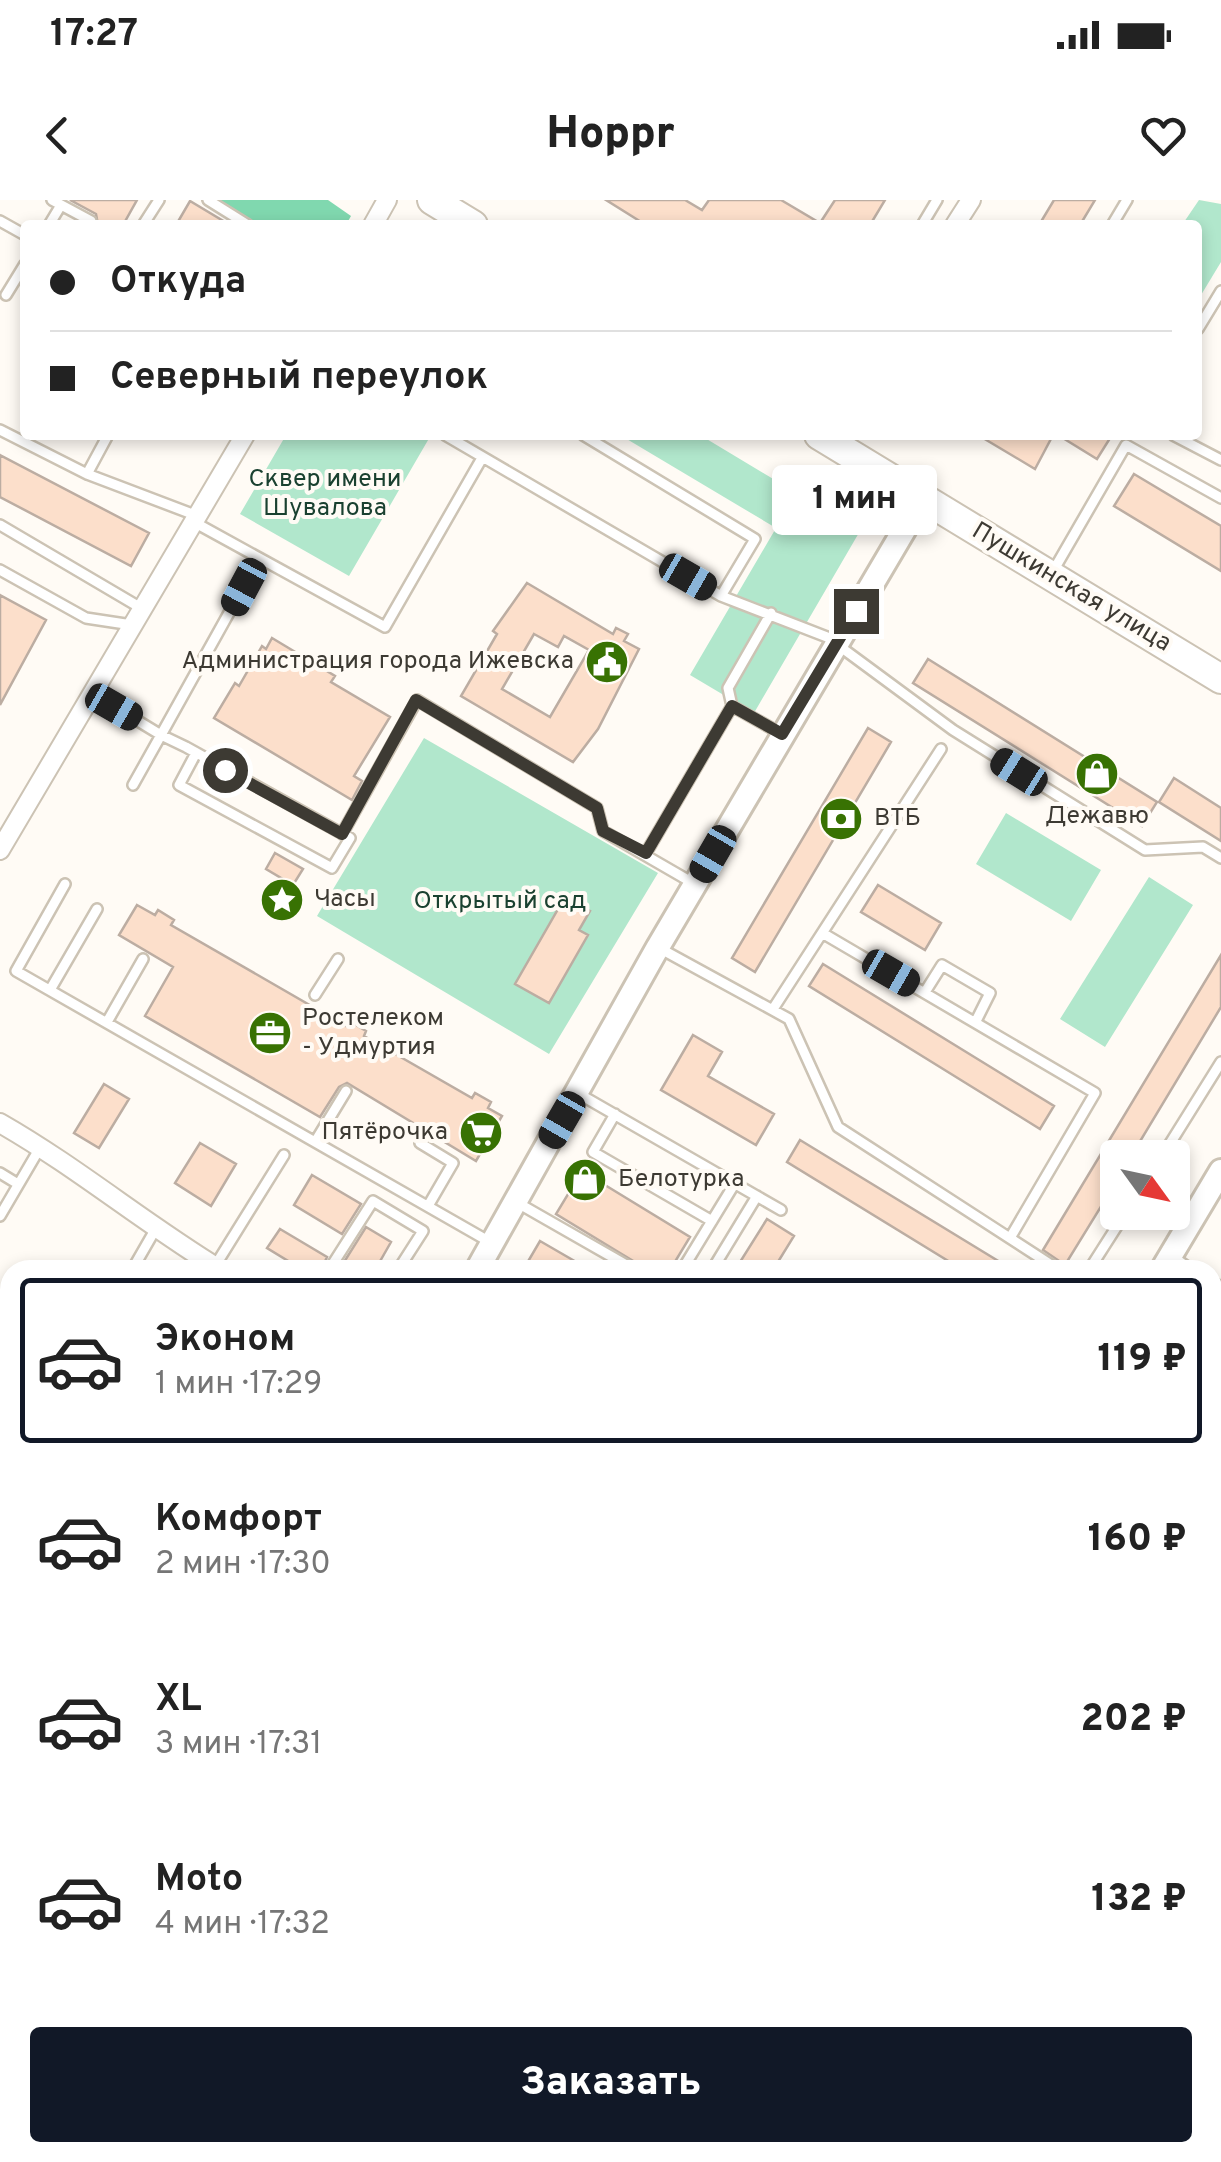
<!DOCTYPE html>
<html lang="ru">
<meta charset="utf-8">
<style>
:root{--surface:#fff;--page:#f6f6f6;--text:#222;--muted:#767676;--line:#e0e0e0;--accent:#111827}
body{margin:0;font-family:Overpass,sans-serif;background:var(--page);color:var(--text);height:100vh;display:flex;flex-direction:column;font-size:38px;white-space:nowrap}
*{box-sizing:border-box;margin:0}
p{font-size:32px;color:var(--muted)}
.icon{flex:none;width:55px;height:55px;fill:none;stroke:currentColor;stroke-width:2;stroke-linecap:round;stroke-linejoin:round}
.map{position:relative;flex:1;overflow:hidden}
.drawer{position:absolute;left:0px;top:1060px;width:1222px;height:902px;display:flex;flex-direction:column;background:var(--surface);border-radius:30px 30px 0 0;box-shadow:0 5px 15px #0003}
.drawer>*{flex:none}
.top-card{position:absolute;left:20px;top:20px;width:1182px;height:220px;border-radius:10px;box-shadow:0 5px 15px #0003;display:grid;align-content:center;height:220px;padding:0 30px;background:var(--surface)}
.needle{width:65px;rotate:123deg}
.controls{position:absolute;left:1100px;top:940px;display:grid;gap:20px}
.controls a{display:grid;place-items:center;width:90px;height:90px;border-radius:10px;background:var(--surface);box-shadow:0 5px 15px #0003;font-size:50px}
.end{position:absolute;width:45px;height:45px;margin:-22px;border:12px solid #3d3a33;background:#fff;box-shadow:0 0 0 5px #fff}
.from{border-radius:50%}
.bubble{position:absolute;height:70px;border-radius:10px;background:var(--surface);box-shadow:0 5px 15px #0003;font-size:32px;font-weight:800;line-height:70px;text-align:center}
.car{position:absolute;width:30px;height:60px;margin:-30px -15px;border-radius:12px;box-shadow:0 0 8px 2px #0007;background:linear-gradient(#222 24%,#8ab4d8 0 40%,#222 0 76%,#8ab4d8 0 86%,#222 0)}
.top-card b{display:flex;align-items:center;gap:35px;height:95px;font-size:38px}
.top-card b+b{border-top:2px solid var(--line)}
.top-card i{width:25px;height:25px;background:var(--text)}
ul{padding:18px 0 0;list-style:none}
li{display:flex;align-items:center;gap:30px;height:165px;margin:0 20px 15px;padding:0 10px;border:5px solid transparent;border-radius:10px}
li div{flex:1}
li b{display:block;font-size:38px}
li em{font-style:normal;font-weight:800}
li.selected{border-color:var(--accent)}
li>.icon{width:90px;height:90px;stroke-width:1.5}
.cta{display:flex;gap:20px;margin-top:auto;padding:20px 30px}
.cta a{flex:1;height:115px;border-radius:10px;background:var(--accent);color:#fff;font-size:40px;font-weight:800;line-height:115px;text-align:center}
.status{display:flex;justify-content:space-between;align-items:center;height:70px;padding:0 50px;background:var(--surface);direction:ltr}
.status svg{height:28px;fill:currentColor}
header{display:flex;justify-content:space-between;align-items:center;height:130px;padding:0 30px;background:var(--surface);font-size:45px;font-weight:800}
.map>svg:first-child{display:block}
.green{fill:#b1e7cc}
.forest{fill:#80d8af}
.building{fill:#fcdfcb;stroke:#bcada2;stroke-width:2.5;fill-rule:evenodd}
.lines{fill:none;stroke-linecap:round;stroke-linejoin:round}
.service-casing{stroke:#ccc3b4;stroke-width:14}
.minor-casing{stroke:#ccc3b4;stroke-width:22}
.tertiary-casing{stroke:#ccc3b4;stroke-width:28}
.primary-casing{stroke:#ccc3b4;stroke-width:32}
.service{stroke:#fff;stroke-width:9}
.minor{stroke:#fff;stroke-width:18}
.tertiary{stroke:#fff;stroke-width:22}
.primary{stroke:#fff;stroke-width:28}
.route{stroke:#3d3a33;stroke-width:12}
.labels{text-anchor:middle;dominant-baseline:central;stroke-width:8;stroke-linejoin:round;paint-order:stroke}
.park-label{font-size:25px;fill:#1a4130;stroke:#fffbf5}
.street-label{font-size:25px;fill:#3d3a33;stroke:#fffbf5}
.poi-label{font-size:25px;fill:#3d3a33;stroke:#fffbf5;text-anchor:start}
</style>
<div class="status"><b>17:27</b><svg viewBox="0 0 49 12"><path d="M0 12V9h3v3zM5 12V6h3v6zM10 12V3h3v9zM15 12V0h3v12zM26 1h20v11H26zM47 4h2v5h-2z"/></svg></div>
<header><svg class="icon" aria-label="back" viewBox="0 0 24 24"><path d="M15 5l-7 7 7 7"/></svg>Hoppr<svg class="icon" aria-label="heart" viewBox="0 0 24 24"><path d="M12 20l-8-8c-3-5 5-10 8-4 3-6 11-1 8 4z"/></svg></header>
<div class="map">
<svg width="1221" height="1962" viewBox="0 0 1221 1962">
<rect width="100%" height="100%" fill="#fffbf5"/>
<path class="green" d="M1199 0 1221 4V62L1198 100V25H1182Z
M286 235H431L349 376 240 314Z
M620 235H700L860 331 754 513 690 475 776 328Z
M424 538 658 673 549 854 317 716Z
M1006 613 1101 670 1071 721 976 664Z
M1149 677 1193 705 1105 847 1060 819Z"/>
<path class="forest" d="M208 0H328L351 16 346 25H248Z"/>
<path class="building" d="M70 0H137L123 25H98L96 14Z
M606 0H685L702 10 709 0H781L820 23 835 0H885L870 25H646Z
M1054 0H1095L1080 25H1039Z
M190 1 230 25H176Z
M978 235H1053L1035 269Z
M1058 235H1112L1097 259Z
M0 255 149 333 131 366 0 297Z
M1134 274 1221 326V371L1114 306Z
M527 383 613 434 616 428 628 434 624 441 639 449 598 529 573 562 461 496 497 434 493 431ZM534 434 558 447 564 436 589 450 550 517 502 489Z
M0 395 46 420 0 505Z
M272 438 335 476 331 482 390 517 354 576 362 581 352 600 214 518 235 483 239 486 262 446 266 449Z
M928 459 1157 602 1142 626 913 483Z
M868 528 891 542 755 772 732 758Z
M1174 578 1221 608V641L1159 602Z
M275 653 303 669 293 685 266 669Z
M878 685 941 723 925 750 861 712Z
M565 697 590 711 579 730 588 735 549 803 515 784Z
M137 705 155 715 158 710 174 720 171 725 346 826 349 821 366 831 364 836 472 898 475 893 491 902 488 908 502 916 476 961 347 883 339 887 320 917 145 816 173 767 119 735Z
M1221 755V807L1130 958H1118V979L1065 1065 1043 1050Z
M823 764 1054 906 1040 929 809 786Z
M693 835 722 852 708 876 774 914 756 945 661 890Z
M104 884 129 899 99 948 74 933Z
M800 940 1013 1070H963L787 962Z
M200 943 236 964 211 1006 175 983Z
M582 971 690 1037 670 1070H648L556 1014Z
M312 975 361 1004 342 1034 294 1005Z
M767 1019 794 1036 773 1070H735Z
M366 1027 391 1042 375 1070H339Z
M280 1029 327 1057 321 1070H303L267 1048Z
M540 1041 590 1070H523Z"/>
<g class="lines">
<g class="service-casing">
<path id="service" d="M52 0 91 21
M208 0 248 25
M0 21 25 35
M49 25 61 5
M143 25 159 0
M922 25 937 0
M1112 25 1127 0
M6 95 25 64
M1198 129 1221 91
M0 230 87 274 195 315
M445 235 721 396 827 437 953 530 1145 650 1203 647 1221 658
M583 235 755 339 721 396
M1173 235 1221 260
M87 274 108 235
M192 321 385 427 482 258
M0 325 141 408
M0 370 86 418 132 425
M1052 373 1126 245 1221 298
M92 493 161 535 259 359
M732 506 780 533
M133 585 161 535 186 547 350 638 332 668 179 585 196 553
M342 634 417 500 597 608 603 631 693 683
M646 653 732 506 728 488 771 413
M65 684 16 771 490 1042
M824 734 1095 893 1010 1038
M661 749 789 819 838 927 1059 1070
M50 790 97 709
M925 792 942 765 990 793 976 821
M315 795 338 759
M773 809 941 549
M107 822 143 759
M579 894 781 1010
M615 914 593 952 712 1021
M315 942 346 891
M420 943 453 963 428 1006
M1161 958 1221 862
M0 973 18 984
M516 1002 635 1070
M0 1016 41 946
M1173 1057 1192 1070
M215 1066 284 955
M132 1070 155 1030
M329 1070 373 1001 423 1031 398 1070
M682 1070 735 983
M712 1070 757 996
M1089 1070 1126 1012
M1212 1082 1221 1087
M0 1106 4 1100
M0 1164 10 1171
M0 1307 10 1313
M0 1343 10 1350
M0 1425 10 1431
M1212 1548 1221 1534
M0 1945 10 1929
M193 1952 209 1962
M745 1952 761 1962
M843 1952 859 1962
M151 1962 156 1952"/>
</g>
<g class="minor-casing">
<path id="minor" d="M373 25 387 0
M955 25 971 0
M0 650 245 235
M0 923C77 967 145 1024 221 1070
M1212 1656 1221 1662"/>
</g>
<g class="tertiary-casing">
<path id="tertiary" d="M477 1070 658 747 923 298
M1162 1070 1221 971
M0 1445 10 1452
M0 1868 10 1852
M370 1952 386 1962
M633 1962 638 1952"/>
</g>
<g class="primary-casing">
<path id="primary" d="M432 0 473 25
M819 235 1221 479"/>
</g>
<use href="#service" class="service"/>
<use href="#minor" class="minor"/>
<use href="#tertiary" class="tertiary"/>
<use href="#primary" class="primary"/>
</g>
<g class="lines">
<path class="route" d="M225 570 342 634 416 500 597 608 603 631 646 653 732 506 782 534 856 411"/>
</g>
<defs>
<g id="civic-disc" transform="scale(2.25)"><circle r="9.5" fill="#387203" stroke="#fffbf5"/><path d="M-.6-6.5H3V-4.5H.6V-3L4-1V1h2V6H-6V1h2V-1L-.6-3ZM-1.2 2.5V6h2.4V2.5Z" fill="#fff"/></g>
<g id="shop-disc" transform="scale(2.25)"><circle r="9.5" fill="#387203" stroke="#fffbf5"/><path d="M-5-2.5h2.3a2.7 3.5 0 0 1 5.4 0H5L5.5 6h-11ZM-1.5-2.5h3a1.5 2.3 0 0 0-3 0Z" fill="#fff"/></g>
<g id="bank-disc" transform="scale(2.25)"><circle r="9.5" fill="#387203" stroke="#fffbf5"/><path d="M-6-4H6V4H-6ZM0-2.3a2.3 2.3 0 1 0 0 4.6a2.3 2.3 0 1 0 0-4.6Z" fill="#fff"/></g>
<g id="sight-disc" transform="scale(2.25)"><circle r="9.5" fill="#387203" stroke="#fffbf5"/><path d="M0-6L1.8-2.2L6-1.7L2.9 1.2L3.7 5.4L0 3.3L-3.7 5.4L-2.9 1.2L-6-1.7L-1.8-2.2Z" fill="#fff"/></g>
<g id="office-disc" transform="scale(2.25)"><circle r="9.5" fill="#387203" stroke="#fffbf5"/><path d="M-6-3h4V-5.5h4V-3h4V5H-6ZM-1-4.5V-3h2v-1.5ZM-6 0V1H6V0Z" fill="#fff"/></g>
<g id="supermarket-disc" transform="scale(2.25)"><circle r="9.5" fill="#387203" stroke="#fffbf5"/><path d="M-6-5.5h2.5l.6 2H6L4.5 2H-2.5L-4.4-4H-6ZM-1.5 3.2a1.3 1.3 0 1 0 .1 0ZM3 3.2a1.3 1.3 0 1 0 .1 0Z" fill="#fff"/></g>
</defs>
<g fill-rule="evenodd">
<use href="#civic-disc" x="607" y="462"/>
<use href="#shop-disc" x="1097" y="574"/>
<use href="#bank-disc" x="841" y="619"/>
<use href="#sight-disc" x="282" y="700"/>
<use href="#office-disc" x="270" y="833"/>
<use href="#supermarket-disc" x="481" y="933"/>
<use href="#shop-disc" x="585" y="980"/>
</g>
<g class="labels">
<g class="park-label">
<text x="325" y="280">Сквер имени<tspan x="325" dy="29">Шувалова</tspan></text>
<text x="500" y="702">Открытый сад</text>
</g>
<g class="street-label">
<text transform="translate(1071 388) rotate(31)">Пушкинская улица</text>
</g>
<g class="poi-label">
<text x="574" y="462" text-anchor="end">Администрация города Ижевска</text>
<text x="1097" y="617" text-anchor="middle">Дежавю</text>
<text x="874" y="619">ВТБ</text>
<text x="314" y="700">Часы</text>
<text x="302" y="819">Ростелеком<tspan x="302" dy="29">- Удмуртия</tspan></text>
<text x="448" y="933" text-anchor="end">Пятёрочка</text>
<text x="618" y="980">Белотурка</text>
</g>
</g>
</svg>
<div class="controls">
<a><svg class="needle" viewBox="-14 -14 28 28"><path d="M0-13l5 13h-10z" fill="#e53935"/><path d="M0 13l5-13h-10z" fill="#767676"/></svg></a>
</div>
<i class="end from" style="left:225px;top:570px"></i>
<i class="end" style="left:856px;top:411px"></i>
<div class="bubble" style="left:772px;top:265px;width:165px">1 мин</div>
<i class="car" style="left:688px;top:377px;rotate:120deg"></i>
<i class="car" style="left:244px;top:387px;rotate:208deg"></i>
<i class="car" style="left:114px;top:507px;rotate:120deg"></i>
<i class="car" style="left:1019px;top:572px;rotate:302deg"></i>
<i class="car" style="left:713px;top:654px;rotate:210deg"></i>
<i class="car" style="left:891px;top:773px;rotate:120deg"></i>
<i class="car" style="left:562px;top:920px;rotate:210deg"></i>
<div class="top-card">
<b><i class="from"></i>Откуда</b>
<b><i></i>Северный переулок</b>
</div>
<section class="drawer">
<ul>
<li class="selected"><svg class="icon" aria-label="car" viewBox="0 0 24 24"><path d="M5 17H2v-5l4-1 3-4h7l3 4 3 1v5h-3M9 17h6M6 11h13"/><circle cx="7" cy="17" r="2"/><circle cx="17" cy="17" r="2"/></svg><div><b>Эконом</b><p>1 мин · 17:29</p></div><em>119 ₽</em></li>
<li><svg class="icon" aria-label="car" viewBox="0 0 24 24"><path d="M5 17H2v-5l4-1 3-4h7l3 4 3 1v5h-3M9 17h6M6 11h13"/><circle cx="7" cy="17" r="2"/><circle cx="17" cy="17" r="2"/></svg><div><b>Комфорт</b><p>2 мин · 17:30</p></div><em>160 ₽</em></li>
<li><svg class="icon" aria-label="car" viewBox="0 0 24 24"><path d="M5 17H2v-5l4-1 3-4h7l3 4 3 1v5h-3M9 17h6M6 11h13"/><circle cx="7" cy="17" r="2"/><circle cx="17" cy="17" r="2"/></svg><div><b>XL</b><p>3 мин · 17:31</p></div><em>202 ₽</em></li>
<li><svg class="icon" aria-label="car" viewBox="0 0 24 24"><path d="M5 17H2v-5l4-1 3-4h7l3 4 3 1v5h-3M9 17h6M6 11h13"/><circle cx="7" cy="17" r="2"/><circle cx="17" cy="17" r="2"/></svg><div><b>Moto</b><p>4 мин · 17:32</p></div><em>132 ₽</em></li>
</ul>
<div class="cta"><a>Заказать</a></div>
</section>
</div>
